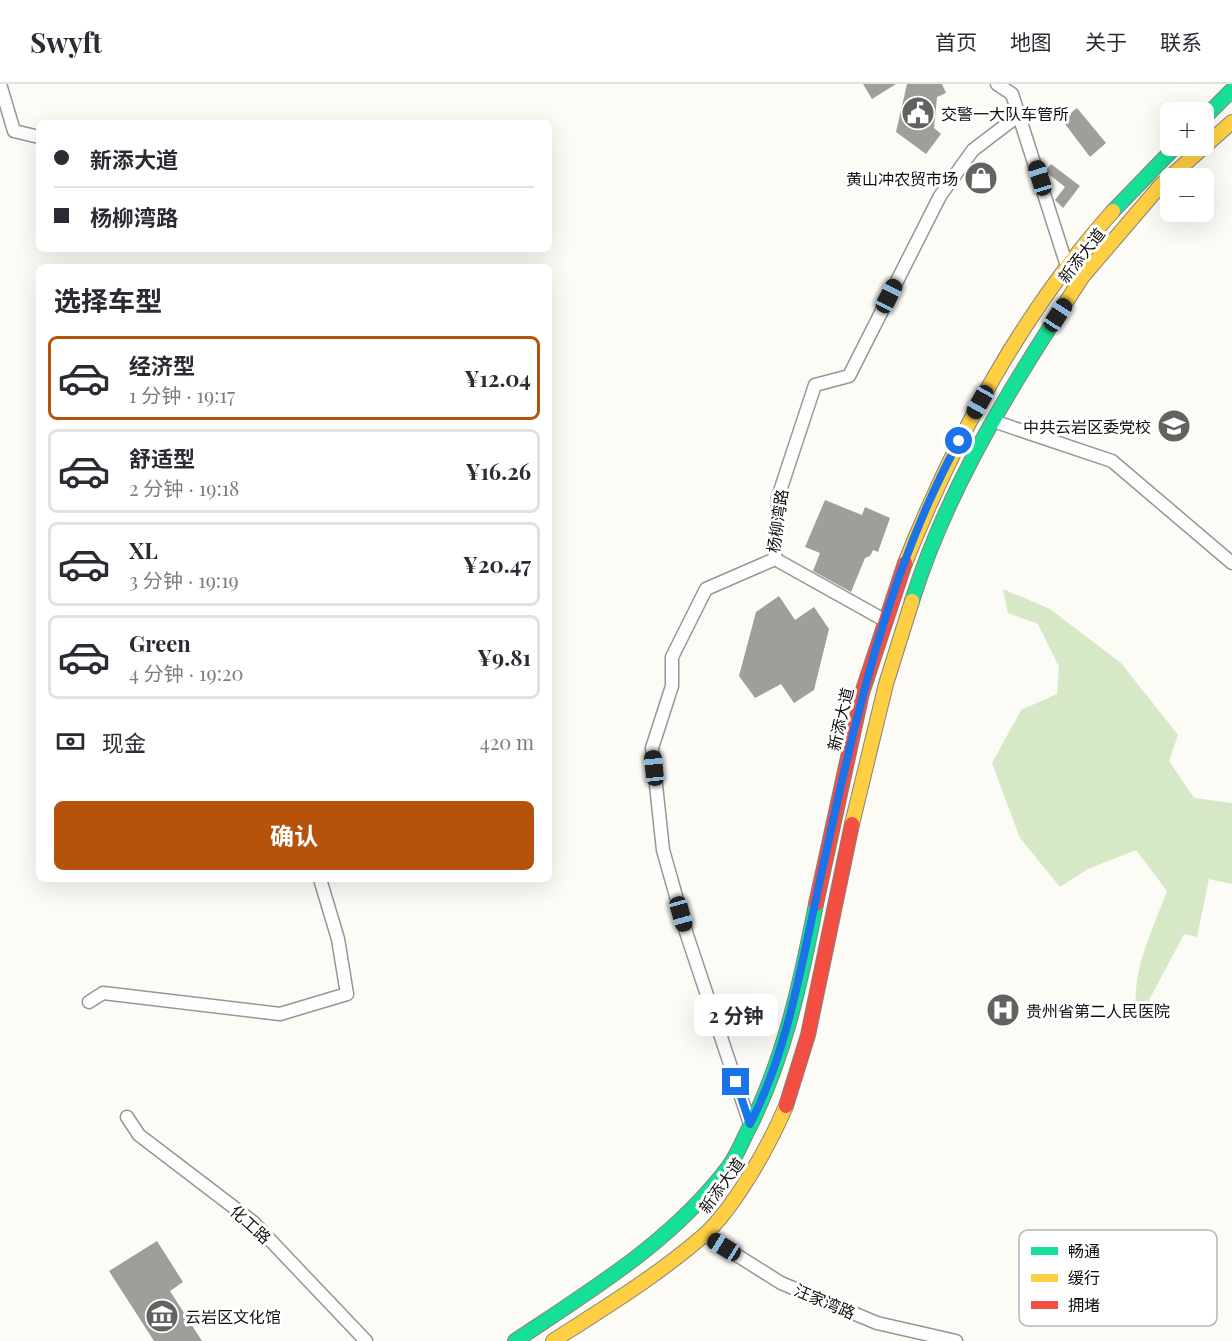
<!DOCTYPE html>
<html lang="zh">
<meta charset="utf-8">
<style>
:root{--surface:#fff;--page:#f2f2f3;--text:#2b2b33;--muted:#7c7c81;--line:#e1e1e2;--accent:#b45309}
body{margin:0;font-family:"Playfair Display","Noto Sans SC",serif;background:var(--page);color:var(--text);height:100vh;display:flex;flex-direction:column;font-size:22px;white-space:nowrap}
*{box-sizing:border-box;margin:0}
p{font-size:20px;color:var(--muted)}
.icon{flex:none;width:33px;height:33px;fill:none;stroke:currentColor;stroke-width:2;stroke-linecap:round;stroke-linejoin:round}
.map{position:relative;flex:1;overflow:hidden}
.sheet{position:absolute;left:36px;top:180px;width:516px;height:618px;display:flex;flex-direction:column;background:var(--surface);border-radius:9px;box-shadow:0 6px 24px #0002}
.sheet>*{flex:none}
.guide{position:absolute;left:36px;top:36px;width:516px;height:132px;border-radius:9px;box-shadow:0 6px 24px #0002;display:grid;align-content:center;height:132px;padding:0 18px;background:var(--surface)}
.fabs{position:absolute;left:1160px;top:18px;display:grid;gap:12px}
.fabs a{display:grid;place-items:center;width:54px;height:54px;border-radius:9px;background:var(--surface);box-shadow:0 6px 24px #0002;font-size:30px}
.end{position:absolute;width:27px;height:27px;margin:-14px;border:8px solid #1a73e8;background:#fff;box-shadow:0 0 0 3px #fff}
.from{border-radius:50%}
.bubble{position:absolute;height:42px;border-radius:9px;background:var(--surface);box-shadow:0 6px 24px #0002;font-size:20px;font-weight:700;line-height:42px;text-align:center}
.car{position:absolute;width:18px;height:36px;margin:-18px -9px;border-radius:8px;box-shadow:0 0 4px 2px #0007;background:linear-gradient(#222 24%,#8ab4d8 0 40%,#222 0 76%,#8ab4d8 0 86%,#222 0)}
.guide b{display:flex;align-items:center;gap:21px;height:57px;font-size:22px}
.guide b+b{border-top:2px solid var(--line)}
.guide i{width:15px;height:15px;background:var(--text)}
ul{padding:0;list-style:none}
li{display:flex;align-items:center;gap:18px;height:84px;margin:0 12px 9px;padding:0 6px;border:3px solid var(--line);border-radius:9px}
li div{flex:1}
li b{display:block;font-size:22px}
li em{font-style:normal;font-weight:700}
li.active{border-color:var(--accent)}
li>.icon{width:54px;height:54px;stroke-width:1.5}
h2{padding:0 18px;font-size:27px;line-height:72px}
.pay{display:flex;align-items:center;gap:15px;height:66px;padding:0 18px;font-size:22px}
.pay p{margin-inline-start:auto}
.action{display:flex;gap:12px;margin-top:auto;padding:12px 18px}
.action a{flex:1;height:69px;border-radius:9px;background:var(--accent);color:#fff;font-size:24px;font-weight:700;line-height:69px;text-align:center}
header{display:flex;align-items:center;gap:36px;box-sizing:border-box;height:84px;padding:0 30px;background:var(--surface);border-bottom:2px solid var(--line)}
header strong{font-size:28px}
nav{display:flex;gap:33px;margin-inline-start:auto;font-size:21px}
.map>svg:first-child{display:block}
.forest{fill:#d6e8c6}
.building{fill:#a09e9b}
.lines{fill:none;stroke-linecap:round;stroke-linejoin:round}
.street-casing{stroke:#969694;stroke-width:15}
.fast-casing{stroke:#848381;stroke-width:16}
.slow-casing{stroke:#848381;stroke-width:16}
.jam-casing{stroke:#848381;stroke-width:16}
.street{stroke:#fffefe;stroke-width:12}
.fast{stroke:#16e098;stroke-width:14}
.slow{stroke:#ffcf43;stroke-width:14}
.jam{stroke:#f24e42;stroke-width:14}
.route{stroke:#1a73e8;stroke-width:8}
.labels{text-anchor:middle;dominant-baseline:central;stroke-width:6;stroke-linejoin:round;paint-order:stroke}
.poi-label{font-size:16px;fill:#101010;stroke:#fff;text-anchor:start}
.street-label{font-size:16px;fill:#101010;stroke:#fff}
.key{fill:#fff;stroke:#b7b7b7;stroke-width:1.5}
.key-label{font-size:16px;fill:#101010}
</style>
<header>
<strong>Swyft</strong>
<nav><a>首页</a><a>地图</a><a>关于</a><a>联系</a></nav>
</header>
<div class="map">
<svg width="1232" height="1257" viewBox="0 0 1232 1257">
<rect width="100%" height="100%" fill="#fcfbf6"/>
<path class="forest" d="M1003 505 1050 525 1121 579 1178 651 1169 677 1194 714 1232 719V800L1209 795 1197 853 1184 850 1137 939C1130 888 1150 853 1167 807L1136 766 1088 785 1060 803 1020 754 992 679 1021 626 1057 610 1059 583 1038 540 1008 529Z"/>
<path class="building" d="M863 0H896L872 15Z
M907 0H942L946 9 937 13 934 44 941 50 926 70 896 48Z
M1077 24 1106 59 1090 73 1062 36Z
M1051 80 1080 102 1063 124 1055 116 1065 103 1045 87Z
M825 416 862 431 865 423 890 434 878 468 873 466 870 472 865 474 851 508 813 487 820 469 805 463Z
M779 512 795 536 814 523 829 545 814 606 794 619 781 600 755 614 739 592 756 528Z
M157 1157 183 1198 170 1207 202 1257H154L109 1187Z"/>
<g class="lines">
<g class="street-casing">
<path id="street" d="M0 0 14 47 39 53
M997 0 1012 10 1067 182 1071 184
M993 337 1112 377 1232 479
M775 475 886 537
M89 918 103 909 280 930 347 910 338 855 320 795
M127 1033 139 1051 253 1138 366 1257
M750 1040 687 851 663 766 652 664 672 602V573L706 505 775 475 778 413 815 301 849 292 940 112 973 66 1019 31
M705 1151 781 1199 877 1239 956 1257"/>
</g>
<g class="fast-casing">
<path id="fast" d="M1203 35 1232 6
M1113 127 1176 62
M912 517C943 418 996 327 1052 240
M515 1257C591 1206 673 1157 729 1082 737 1071 742 1058 748 1046 784 976 801 897 816 820"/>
</g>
<g class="slow-casing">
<path id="slow" d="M1052 240 1083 192 1160 102 1232 38
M905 479C956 352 1021 230 1113 127
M852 740 886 600 912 517
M553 1257C604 1224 657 1192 703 1152 734 1125 770 1060 786 1022"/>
</g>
<g class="jam-casing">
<path id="jam" d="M816 820 862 609 905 479
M786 1022 808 951 852 740"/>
</g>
<use href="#street" class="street"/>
<use href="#fast" class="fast"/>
<use href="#slow" class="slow"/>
<use href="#jam" class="jam"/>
</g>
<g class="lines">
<path class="route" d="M736 998 750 1040C788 966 801 882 819 801 852 650 884 494 959 357"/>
</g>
<defs>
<g id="civic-disc" transform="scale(1.725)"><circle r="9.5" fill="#636260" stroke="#fff"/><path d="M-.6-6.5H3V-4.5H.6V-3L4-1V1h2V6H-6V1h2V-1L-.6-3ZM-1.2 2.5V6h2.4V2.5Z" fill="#fff"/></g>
<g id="shop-disc" transform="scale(1.725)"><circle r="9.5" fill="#636260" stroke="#fff"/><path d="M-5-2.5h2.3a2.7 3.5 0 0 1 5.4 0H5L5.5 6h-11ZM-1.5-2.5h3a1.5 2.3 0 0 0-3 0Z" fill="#fff"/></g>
<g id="school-disc" transform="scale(1.725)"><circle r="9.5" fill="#636260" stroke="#fff"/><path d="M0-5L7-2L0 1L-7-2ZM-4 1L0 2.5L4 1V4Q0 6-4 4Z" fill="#fff"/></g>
<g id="hospital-disc" transform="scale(1.725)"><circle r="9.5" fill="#636260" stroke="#fff"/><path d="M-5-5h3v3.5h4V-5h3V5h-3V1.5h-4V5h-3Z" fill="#fff"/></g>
<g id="museum-disc" transform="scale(1.725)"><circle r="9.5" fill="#636260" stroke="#fff"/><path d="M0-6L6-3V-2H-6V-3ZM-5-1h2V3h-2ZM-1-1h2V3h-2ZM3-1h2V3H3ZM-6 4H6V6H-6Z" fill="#fff"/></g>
</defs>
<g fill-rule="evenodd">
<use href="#civic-disc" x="918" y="29"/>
<use href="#shop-disc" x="981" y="94"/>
<use href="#school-disc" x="1174" y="342"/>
<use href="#hospital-disc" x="1003" y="926"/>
<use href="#museum-disc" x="162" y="1232"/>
</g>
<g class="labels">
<g class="poi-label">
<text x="941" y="29">交警一大队车管所</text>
<text x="958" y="94" text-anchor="end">黄山冲农贸市场</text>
<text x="1151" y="342" text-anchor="end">中共云岩区委党校</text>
<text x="1026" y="926">贵州省第二人民医院</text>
<text x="185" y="1232">云岩区文化馆</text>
</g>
<g class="street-label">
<text transform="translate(1081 171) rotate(-52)">新添大道</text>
<text transform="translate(777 437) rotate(-82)">杨柳湾路</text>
<text transform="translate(840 635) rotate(-77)">新添大道</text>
<text transform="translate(721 1101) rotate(-54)">新添大道</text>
<text transform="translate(251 1140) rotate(42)">化工路</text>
<text transform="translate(825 1217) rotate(23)">汪家湾路</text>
</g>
</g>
<rect x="1019" y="1146" width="198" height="96" rx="9" class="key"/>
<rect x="1031" y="1163" width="27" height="8" fill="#16e098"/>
<rect x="1031" y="1190" width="27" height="8" fill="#ffcf43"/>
<rect x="1031" y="1217" width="27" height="8" fill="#f24e42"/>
<g class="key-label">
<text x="1068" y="1173">畅通</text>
<text x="1068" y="1200">缓行</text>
<text x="1068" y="1227">拥堵</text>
</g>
</svg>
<div class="fabs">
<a>+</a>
<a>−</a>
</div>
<i class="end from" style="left:959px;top:357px"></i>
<i class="end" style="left:736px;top:998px"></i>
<div class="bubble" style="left:694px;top:910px;width:84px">2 分钟</div>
<i class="car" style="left:1040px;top:94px;rotate:343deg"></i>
<i class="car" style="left:889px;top:212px;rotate:27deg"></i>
<i class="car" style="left:1058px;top:231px;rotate:33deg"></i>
<i class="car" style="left:980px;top:318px;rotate:209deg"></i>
<i class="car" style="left:654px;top:684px;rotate:354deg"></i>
<i class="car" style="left:681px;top:830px;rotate:164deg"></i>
<i class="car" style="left:724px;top:1163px;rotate:302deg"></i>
<div class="guide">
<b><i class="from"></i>新添大道</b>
<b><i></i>杨柳湾路</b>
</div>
<section class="sheet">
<h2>选择车型</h2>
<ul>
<li class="active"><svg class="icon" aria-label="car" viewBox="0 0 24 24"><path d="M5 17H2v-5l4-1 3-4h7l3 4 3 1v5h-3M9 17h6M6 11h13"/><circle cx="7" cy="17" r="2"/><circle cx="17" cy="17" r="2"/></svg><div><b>经济型</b><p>1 分钟 · 19:17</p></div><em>¥12.04</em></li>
<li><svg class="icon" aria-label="car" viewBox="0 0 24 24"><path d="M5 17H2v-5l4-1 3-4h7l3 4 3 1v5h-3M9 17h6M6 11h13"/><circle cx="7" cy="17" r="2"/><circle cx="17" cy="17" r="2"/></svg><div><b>舒适型</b><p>2 分钟 · 19:18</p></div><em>¥16.26</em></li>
<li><svg class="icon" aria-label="car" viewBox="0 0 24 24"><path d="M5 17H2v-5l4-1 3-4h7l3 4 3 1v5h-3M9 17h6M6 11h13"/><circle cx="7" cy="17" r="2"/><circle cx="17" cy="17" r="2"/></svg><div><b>XL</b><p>3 分钟 · 19:19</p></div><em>¥20.47</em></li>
<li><svg class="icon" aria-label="car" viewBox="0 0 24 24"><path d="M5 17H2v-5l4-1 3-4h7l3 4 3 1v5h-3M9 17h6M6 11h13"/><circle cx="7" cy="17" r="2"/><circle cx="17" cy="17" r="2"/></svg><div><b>Green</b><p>4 分钟 · 19:20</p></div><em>¥9.81</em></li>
</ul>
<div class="pay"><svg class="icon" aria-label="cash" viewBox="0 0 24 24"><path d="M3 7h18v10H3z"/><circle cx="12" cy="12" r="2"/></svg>现金<p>420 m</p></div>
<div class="action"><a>确认</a></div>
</section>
</div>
